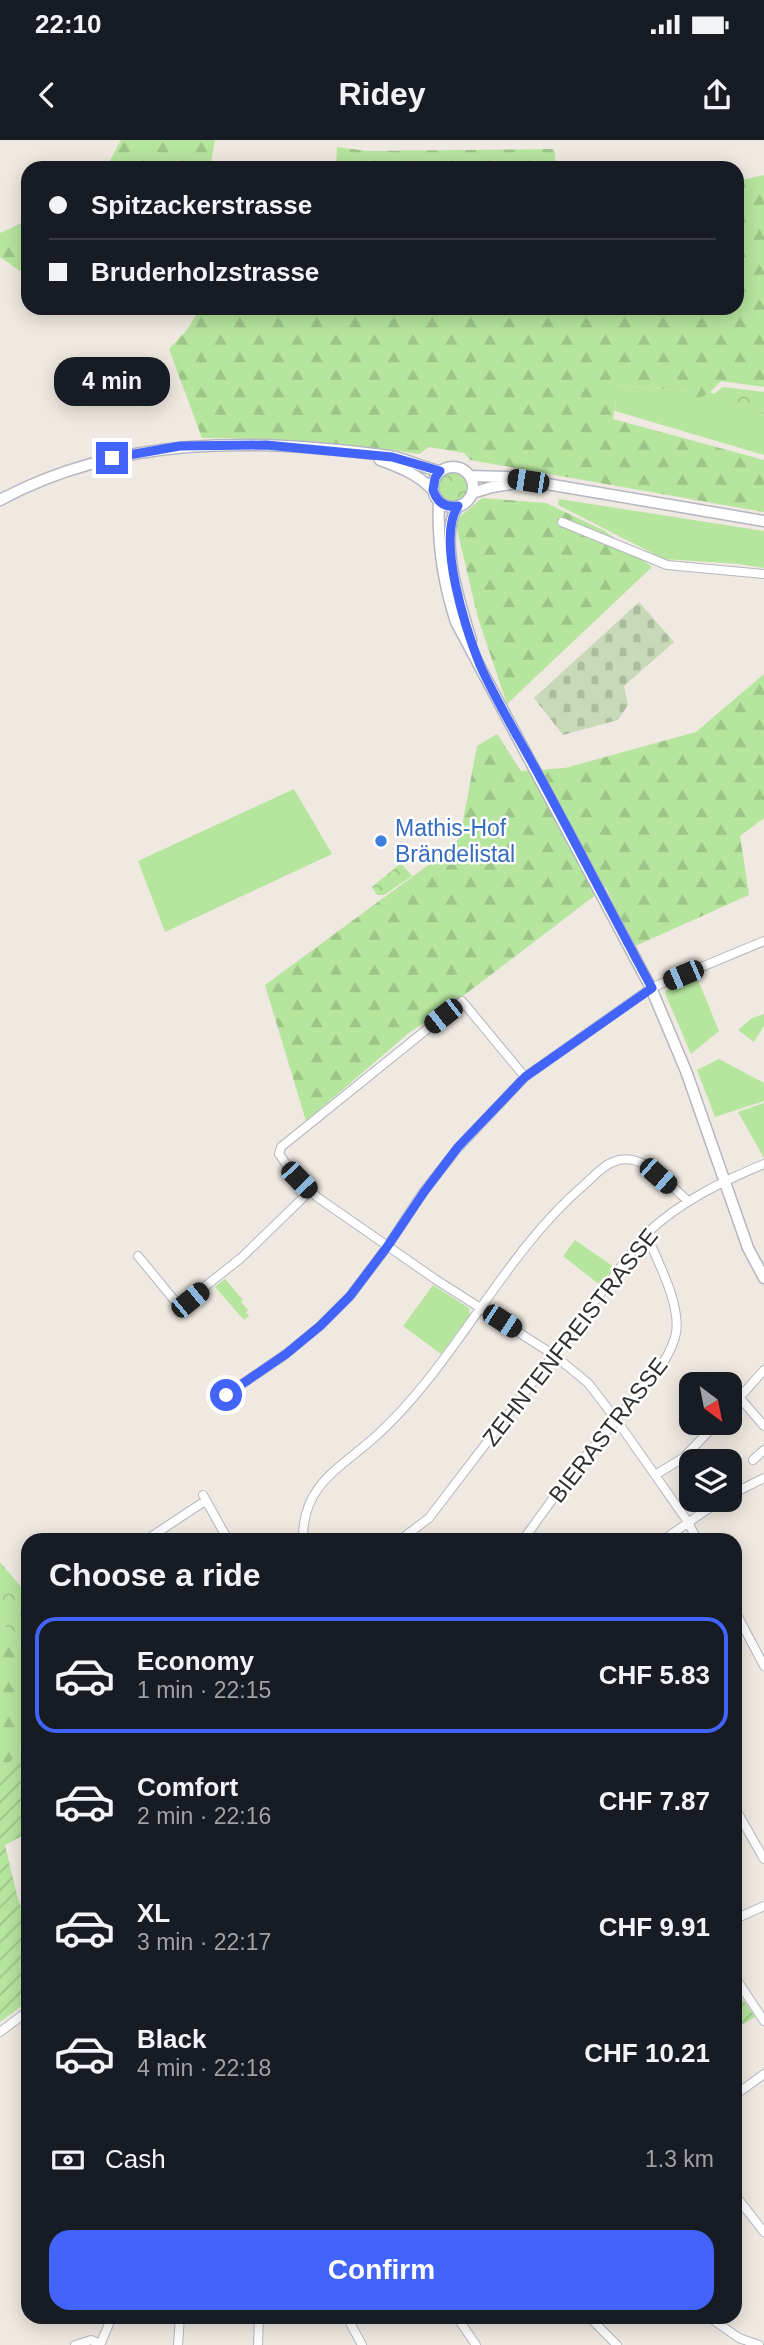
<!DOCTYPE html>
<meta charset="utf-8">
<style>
:root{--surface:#171b24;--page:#242831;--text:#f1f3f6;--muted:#9ea1a6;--line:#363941;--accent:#4264fb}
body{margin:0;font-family:Arial,sans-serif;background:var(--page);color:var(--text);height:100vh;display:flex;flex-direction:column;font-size:26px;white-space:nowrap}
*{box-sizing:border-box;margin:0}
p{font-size:23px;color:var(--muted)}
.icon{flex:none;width:38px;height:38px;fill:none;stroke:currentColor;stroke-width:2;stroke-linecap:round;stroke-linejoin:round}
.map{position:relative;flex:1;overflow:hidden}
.sheet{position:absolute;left:21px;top:1393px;width:721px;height:791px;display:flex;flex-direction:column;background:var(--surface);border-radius:21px;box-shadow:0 4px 18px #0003}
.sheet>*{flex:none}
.guide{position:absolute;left:21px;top:21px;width:723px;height:154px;border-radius:21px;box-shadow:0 4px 18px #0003;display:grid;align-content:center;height:154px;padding:0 28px;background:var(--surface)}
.needle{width:46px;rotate:148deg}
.controls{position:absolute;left:679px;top:1232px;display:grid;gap:14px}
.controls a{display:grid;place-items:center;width:63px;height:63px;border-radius:14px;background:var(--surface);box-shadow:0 4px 18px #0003;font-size:35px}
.end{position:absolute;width:32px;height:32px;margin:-16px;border:9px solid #4264fb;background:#fff;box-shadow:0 0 0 4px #fff}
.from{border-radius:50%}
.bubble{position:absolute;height:49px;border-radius:21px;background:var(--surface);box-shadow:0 4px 18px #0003;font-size:23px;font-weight:700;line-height:49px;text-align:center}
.car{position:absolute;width:21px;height:42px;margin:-21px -10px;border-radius:9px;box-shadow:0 0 5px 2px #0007;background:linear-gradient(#222 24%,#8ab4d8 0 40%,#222 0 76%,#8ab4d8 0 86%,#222 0)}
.guide b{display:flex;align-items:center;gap:24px;height:66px;font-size:26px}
.guide b+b{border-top:2px solid var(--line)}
.guide i{width:18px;height:18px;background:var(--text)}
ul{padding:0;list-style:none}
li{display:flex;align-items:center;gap:21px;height:116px;margin:0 14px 10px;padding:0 14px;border:4px solid transparent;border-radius:21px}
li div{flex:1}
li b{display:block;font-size:26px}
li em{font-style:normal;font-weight:700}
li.selected{border-color:var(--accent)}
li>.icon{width:63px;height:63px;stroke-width:1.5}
h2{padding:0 28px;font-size:32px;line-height:84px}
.pay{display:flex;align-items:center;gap:18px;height:77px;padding:0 28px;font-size:26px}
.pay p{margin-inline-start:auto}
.cta{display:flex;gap:14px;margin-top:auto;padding:14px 28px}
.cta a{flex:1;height:80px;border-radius:21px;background:var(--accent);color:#fff;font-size:28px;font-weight:700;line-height:80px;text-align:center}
.status{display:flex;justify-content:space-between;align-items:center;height:49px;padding:0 35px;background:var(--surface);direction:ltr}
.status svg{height:19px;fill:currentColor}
header{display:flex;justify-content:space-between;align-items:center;height:91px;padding:0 28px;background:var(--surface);font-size:32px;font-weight:700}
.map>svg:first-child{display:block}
.grass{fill:#b6e59e}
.forest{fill:url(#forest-firs)}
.cemetery{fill:url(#cemetery-stones)}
.park{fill:url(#park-crowns)}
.garden{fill:url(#garden-furrows)}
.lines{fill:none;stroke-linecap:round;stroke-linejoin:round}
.street-casing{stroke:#b4b7c1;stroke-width:10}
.secondary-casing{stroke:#b4b7c1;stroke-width:13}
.street{stroke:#fff;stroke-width:8}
.secondary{stroke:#fff;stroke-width:10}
.route{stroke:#4264fb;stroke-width:9}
.shop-dot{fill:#3f7fe0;stroke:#fff;stroke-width:2.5}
.labels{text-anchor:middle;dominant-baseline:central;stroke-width:5;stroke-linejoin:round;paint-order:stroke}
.shop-label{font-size:23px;fill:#366cbe;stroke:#fff;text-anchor:start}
.street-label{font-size:23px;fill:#2e2e2e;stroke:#fff}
</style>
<div class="status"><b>22:10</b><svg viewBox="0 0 49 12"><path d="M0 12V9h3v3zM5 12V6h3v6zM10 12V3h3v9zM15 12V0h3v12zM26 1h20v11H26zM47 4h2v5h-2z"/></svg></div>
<header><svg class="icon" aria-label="back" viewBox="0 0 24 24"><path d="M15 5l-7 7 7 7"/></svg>Ridey<svg class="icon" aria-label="share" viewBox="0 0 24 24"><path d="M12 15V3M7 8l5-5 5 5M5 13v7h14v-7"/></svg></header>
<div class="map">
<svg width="764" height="2205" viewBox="0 0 764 2205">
<defs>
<pattern id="forest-firs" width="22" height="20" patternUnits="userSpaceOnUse" patternTransform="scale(1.75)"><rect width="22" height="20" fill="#b6e59e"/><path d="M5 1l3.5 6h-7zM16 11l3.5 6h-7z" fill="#9dc588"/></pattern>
<pattern id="cemetery-stones" width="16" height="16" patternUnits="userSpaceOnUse" patternTransform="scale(1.75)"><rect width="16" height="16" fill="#c8d9b8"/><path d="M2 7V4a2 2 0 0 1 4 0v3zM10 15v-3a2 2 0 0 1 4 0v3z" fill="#acbb9e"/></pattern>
<pattern id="park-crowns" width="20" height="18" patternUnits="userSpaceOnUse" patternTransform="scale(1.75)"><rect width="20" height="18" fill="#b6e59e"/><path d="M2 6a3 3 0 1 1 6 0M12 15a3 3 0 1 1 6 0" fill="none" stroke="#9dc588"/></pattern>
<pattern id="garden-furrows" width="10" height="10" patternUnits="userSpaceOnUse" patternTransform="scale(1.75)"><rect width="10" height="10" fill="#b6e59e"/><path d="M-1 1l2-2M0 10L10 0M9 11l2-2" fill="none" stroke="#9dc588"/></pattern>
</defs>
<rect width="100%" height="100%" fill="#efe9e1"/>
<path class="grass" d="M617 245 686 251 694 260 710 252 764 274V315L615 271Z
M559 359 764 391V428L739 424 664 419 558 365Z
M294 649 332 714 165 792 138 721Z
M696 835 719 891 691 914 665 853 669 847Z
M764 874V886L754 902 738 890 752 878Z
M719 919 764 943V961L715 977 697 930Z
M764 963V1018L738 972Z
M575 1100 614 1127 600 1145 563 1116Z
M225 1139 243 1160 241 1162 248 1170 246 1172 249 1176 244 1180 215 1147Z
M433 1145 469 1168 470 1175 441 1214 403 1186Z"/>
<path class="forest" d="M121 0H215L210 28H106Z
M337 7 367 11 553 9 555 13V28H336Z
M764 35V247L721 241 710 252 694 261 686 251 618 245 613 279 764 320V372L470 320 464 313 429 307 419 314C347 303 275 298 202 298L169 209 187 190 200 168H737V41Z
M28 80V131H20L0 117V93Z
M482 358 546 363 605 391 652 427 507 564 478 478 455 381Z
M764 534V678L740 696 749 755 633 807 606 747 442 872 410 892 306 981 265 845 450 709 460 697 477 606 497 594 521 631 565 628 696 592Z
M0 1479 13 1497 28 1508V1604L0 1632Z"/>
<path class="cemetery" d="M639 462 674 502 624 546 628 565 618 580 563 595 534 558Z"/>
<path class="park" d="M723 247 764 252V274L714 254Z
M438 347a15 15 0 1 1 30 0a15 15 0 1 1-30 0Z
M401 723 412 736 384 755H377L372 747Z
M0 1422 28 1455V1508L13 1497 0 1479Z"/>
<path class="garden" d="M28 1604V1693L5 1705 18 1759 28 1787V1861L0 1882V1632Z
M735 1848 755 1877 735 1889Z"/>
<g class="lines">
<g class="street-casing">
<path id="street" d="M562 382 667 425 764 434
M525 937 462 861 281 1007 279 1014 289 1028 317 1057 435 1139 554 1215 588 1243 615 1278 688 1382 697 1400
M138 1116 175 1161 184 1163 241 1118 310 1051
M226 1255 286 1214 320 1186 350 1156 387 1107 423 1052 458 1008 525 937 651 848 764 801
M739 1257 764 1286
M730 1268 764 1230
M753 1320 764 1310
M655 1335 683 1318 717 1283
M203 1355 228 1400
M730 1355 764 1338
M146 1400 205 1361
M303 1400C302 1345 339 1329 375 1297 456 1224 502 1115 584 1045 593 1037 602 1026 613 1022 642 1009 668 1044 688 1061
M400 1400 429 1378 646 1094C681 1061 721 1042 764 1024
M523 1400 570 1335 663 1223C669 1213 674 1204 676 1193 681 1164 657 1120 646 1094
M663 1400 721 1360
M735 1471 764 1526
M735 1668 764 1719
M735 1779 764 1766
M735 1837 764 1881
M0 1892 28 1871
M735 1955 764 1934
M735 2055 764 2092
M347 2177 362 2205
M457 2177 476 2205
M589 2177 617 2205
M709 2177 739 2198 759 2205
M75 2205 91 2200 100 2204
M100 2205 112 2177
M178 2205 180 2177
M258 2205 259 2177"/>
</g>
<g class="secondary-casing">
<path id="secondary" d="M380 320C400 327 417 334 433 350
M433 347a20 20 0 1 1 40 0a20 20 0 1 1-40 0Z
M470 336 506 337 764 381
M472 353 492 347 518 343
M0 360C121 295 257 298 389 316 407 319 423 328 440 331
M439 361C437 404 443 442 456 482L651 848 686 931 748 1108 764 1138
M458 366C437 396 461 467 471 500"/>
</g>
<use href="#street" class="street"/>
<use href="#secondary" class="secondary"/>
</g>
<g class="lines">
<path class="route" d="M112 318 180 306 266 305 392 317 440 331 435 338 433 350C437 362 445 368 458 366 436 399 466 490 480 525 497 563 520 600 540 637 578 707 614 778 652 848L525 937 458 1007 424 1052 387 1107 350 1156 320 1186 286 1214 226 1255"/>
</g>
<circle class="shop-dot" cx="381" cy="701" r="7"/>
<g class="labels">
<g class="shop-label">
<text x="395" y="688">Mathis-Hof<tspan x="395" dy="26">Brändelistal</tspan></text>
</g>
<g class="street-label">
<text transform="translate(570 1197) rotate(-52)">ZEHNTENFREISTRASSE</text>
<text transform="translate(608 1290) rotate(-52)">BIERASTRASSE</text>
</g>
</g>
</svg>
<div class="controls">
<a><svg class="needle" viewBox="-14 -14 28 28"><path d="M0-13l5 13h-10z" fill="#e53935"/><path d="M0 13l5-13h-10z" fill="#9ea1a6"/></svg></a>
<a><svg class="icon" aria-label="layers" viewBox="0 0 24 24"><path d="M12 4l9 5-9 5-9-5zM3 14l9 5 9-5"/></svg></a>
</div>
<i class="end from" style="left:226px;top:1255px"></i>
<i class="end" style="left:112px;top:318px"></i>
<div class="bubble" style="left:54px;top:217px;width:116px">4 min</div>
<i class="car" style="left:528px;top:341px;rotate:279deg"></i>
<i class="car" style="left:683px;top:835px;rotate:247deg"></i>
<i class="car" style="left:443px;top:876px;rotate:232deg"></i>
<i class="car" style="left:658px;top:1036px;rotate:131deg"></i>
<i class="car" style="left:299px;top:1040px;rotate:136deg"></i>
<i class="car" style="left:190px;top:1160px;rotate:51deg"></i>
<i class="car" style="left:502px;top:1181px;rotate:123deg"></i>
<div class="guide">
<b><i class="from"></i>Spitzackerstrasse</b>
<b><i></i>Bruderholzstrasse</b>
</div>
<section class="sheet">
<h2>Choose a ride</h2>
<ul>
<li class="selected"><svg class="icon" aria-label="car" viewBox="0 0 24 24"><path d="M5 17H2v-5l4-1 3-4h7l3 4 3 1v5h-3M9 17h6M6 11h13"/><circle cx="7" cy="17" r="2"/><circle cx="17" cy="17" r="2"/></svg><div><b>Economy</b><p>1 min · 22:15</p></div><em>CHF 5.83</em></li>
<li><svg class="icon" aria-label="car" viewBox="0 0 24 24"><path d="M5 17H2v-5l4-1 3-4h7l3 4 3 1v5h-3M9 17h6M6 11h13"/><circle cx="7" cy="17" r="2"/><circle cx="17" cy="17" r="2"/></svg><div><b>Comfort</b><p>2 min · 22:16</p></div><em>CHF 7.87</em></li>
<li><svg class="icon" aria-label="car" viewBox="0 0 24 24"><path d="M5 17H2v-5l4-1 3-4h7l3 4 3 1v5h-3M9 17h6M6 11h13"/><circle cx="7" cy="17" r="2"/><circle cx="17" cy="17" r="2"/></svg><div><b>XL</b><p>3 min · 22:17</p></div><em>CHF 9.91</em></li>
<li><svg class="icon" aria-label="car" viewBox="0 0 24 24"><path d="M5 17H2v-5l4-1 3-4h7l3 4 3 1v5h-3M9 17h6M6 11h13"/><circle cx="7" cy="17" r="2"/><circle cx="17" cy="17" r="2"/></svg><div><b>Black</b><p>4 min · 22:18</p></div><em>CHF 10.21</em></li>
</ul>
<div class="pay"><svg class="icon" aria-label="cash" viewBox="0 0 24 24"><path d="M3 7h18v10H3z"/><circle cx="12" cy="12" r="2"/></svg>Cash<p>1.3 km</p></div>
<div class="cta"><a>Confirm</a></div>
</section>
</div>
